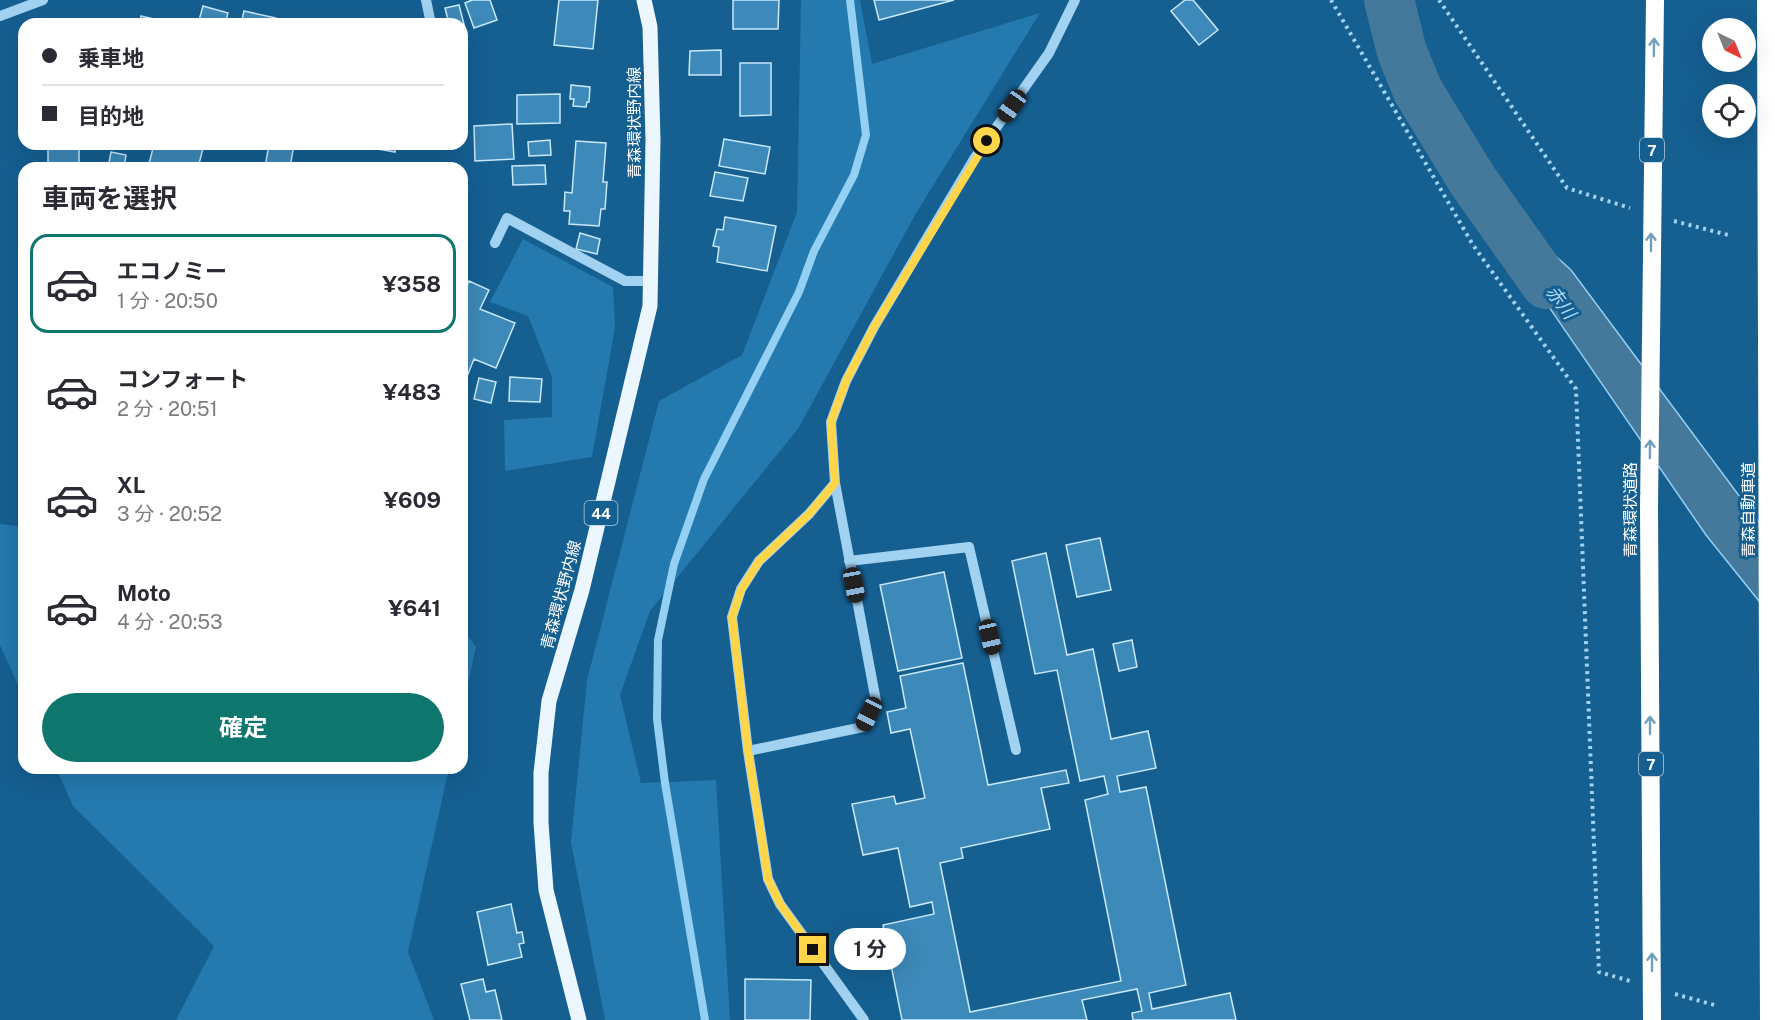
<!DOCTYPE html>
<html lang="ja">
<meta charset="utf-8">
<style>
:root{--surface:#fff;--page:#f7f7f7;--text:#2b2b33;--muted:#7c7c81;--line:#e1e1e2;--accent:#0f766e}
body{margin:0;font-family:"Public Sans","Noto Sans JP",sans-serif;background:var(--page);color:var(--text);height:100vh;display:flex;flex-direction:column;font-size:22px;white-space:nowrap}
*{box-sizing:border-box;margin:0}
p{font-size:20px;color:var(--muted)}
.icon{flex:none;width:33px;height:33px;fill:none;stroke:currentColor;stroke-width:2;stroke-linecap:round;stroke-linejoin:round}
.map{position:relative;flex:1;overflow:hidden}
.sheet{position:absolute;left:18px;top:162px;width:450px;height:612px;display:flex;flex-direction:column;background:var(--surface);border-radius:18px;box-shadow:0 6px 24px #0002}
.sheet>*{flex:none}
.guide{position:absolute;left:18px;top:18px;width:450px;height:132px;border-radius:18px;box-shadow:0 6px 24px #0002;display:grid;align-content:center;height:132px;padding:0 24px;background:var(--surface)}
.needle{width:39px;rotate:137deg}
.tools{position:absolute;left:1702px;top:18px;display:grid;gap:12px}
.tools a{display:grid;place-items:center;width:54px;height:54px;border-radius:50%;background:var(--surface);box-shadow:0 6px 24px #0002;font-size:30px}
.end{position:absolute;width:27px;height:27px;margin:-14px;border:8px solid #ffd54a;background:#111;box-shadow:0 0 0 3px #111}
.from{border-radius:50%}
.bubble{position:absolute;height:42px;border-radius:21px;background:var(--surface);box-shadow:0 6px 24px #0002;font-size:20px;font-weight:700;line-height:42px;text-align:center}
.car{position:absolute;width:18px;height:36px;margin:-18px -9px;border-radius:8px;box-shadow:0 0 4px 2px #0007;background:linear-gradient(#222 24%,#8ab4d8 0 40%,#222 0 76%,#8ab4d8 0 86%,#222 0)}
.guide b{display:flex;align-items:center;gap:21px;height:57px;font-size:22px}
.guide b+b{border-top:2px solid var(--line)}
.guide i{width:15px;height:15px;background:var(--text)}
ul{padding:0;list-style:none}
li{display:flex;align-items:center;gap:18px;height:99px;margin:0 12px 9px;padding:0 12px;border:3px solid transparent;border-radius:18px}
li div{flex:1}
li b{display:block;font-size:22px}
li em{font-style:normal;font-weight:700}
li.current{border-color:var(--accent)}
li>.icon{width:54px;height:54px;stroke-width:1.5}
h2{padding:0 24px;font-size:27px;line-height:72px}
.action{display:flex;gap:12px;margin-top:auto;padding:12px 24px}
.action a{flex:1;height:69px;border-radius:36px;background:var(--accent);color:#fff;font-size:24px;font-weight:700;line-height:69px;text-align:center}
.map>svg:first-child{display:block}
.green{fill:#2479ae}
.water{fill:#44799c;stroke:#94d0f4;stroke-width:1.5}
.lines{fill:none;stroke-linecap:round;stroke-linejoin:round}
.stream{stroke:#94d0f4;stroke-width:8}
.river{stroke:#44799c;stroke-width:50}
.building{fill:#3d89b9;stroke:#c8e8fc;stroke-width:1.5}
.path{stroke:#a2d2f1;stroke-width:4;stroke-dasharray:3 4.5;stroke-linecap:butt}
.minor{stroke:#a2d2f1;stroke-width:10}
.major{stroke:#ebf6ff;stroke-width:15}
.highway{stroke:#fff;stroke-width:18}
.oneway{stroke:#739fbd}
.route{stroke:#ffd54a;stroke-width:8}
.labels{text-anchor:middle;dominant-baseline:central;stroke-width:6;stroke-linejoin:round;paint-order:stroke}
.shield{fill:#155f91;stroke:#b9cfde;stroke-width:1.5}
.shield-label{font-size:15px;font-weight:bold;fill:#fff}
.street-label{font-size:16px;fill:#fff;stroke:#155f91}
.water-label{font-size:18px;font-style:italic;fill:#aedcf8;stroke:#155f91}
</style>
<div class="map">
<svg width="1775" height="1020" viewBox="0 0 1775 1020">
<rect width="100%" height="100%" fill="#155f91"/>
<path class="green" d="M801 0H860L872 64 1040 13 915 215 798 429 650 611 620 695 641 783 716 780 730 1020H605L571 842 587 680 659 401 742 355 797 212Z
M523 239 613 287 615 328 592 457 505 471 504 420 552 417V377L528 316 490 302Z
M0 524 24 527V698L0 645Z
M462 628 476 647 462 710Z
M56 768H449L408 952 434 1020H176L214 946 73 806Z"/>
<path class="water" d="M1517 221 1571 270 1775 544V621L1706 535 1498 233Z"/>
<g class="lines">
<path class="stream" d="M705 1020 665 783 657 719 658 640 674 564 704 479 799 292 814 251 854 175 866 135 850 0"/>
<path class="river" d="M1389 0 1402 52 1418 91 1473 181 1546 284"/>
</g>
<path class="building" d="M472 0H490L497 20 474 28 465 3Z
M559 0H598L593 49 554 45Z
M733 0H779L778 29H733Z
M874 0H954L879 20Z
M1185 0H1193L1218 30 1199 45 1171 11Z
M459 5 466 32 462 33V24H449L445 8Z
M203 6 228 13 225 24H198Z
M244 11 276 18 274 24H241Z
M141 16 163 21V24H139Z
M284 19 322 24H283Z
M721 50V75H689L690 51Z
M740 63H771V115L740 116Z
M571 85 590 87 589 102H587L586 107 573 106 574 99H570Z
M560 94V123L517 124V95Z
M512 124 514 159 475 161 474 126Z
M724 139 770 147 765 174 719 166Z
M550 140 551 155 529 156 528 142Z
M576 141 606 143 603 182H607L605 209H601L599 226 569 224 570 211H564L565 192 572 193Z
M48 144H79V168H48Z
M154 144H204L198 168H148Z
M269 144H294L290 168H265Z
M350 144H396L395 152Z
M111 152 126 155 124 168H108Z
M545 165 546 184 513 185 512 166Z
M715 172 748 178 743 201 710 196Z
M725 217 776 226 767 271 717 262 719 247 713 246 717 229 723 230Z
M580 233 600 239 597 254 576 249Z
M469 281 489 290 480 309 515 323 496 368 474 359 462 389V297Z
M510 377 542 379 540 402 509 401Z
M479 378 496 382 491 403 474 399Z
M1100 538 1111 590 1077 597 1066 545Z
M1046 553 1067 655 1093 649 1111 739 1148 731 1156 768 1117 776 1120 792 1146 787 1186 985 1149 993 1152 1009 1230 993 1236 1020H1133L1132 1013 1142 1011 1137 989 1082 1000 1087 1020H902L883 925 934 914 932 902 910 907 898 848 863 855 852 804 894 796 896 804 925 798 910 729 891 733 887 712 906 708 900 676 963 663 988 785 1066 770 1069 783 1041 788 1050 829 961 848 963 858 940 863 970 1012 1121 981 1085 800 1108 794 1104 776 1080 781 1057 670 1035 674 1012 561Z
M944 572 962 658 898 671 880 585Z
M1132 640 1137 667 1119 671 1113 644Z
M511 904 517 933 522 932 524 943 519 944 522 957 488 965 477 912Z
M483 979 486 992 495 990 502 1020H470L461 984Z
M745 979 811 980 810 1020H745Z"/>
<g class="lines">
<path class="path" d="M1331 0 1473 245 1576 389 1599 972 1630 981
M1439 0 1567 188 1630 208
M1674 221 1728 235
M1675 994 1718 1006"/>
<path class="minor" d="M426 0 431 24
M0 16 43 0
M495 243 507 218 625 281H650
M849 561 969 547 1016 750
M748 751 863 727 876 701 835 483
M864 1020 780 904 768 879 748 751 732 617 741 589 759 561 809 514 835 483 831 422 846 381 874 327 974 159 1049 53 1075 0"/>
<path class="major" d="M579 1020 546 890 541 823V773L549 701 582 590 650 306 653 140 650 27 644 0"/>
<path class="highway" d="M1766 0 1769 1020
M1652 1020 1649 507 1655 0"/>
</g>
<defs><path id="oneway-shaft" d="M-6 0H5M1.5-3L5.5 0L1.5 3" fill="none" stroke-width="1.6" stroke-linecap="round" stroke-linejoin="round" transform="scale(1.5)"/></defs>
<g class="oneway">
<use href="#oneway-shaft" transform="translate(1654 47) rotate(-89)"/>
<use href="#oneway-shaft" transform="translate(1651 242) rotate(-90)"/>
<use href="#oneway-shaft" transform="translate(1650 449) rotate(-89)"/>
<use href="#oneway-shaft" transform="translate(1650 725) rotate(-90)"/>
<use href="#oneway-shaft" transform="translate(1652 962) rotate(-90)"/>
</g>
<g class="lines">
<path class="route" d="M813 950 780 904 768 879 748 751 732 617 741 590 759 561 809 514 835 483 831 422 846 381 874 327 987 141"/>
</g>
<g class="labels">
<g class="shield">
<rect x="1640" y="138" width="24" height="24" rx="4.5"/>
<rect x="584.5" y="501" width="33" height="24" rx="4.5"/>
<rect x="1639" y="752" width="24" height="24" rx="4.5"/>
</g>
<g class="shield-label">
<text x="1652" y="150">7</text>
<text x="601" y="513">44</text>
<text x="1651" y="764">7</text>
</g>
<g class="street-label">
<text transform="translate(634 123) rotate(-90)">青森環状野内線</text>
<text transform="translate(1630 510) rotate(-90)">青森環状道路</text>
<text transform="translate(1748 510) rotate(-90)">青森自動車道</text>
<text transform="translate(561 595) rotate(-75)">青森環状野内線</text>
</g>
<g class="water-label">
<text transform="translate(1561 302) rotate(53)">赤川</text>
</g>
</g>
</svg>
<div class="tools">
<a><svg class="needle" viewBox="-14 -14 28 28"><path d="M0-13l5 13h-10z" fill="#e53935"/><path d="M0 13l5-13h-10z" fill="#7c7c81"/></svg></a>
<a><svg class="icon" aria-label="locate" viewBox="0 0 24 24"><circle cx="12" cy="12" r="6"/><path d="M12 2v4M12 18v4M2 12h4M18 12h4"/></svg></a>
</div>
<i class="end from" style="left:987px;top:141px"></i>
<i class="end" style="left:813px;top:950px"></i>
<div class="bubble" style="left:834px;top:928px;width:72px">1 分</div>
<i class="car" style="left:1012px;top:106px;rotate:215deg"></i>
<i class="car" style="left:854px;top:585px;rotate:169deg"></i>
<i class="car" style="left:990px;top:637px;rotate:167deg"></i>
<i class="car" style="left:869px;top:714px;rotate:206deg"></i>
<div class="guide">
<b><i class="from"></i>乗車地</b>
<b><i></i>目的地</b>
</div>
<section class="sheet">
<h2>車両を選択</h2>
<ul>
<li class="current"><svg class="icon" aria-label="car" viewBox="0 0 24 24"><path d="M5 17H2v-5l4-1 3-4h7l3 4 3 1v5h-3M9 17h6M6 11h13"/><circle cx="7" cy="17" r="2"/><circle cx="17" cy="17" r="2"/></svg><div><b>エコノミー</b><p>1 分 · 20:50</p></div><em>¥358</em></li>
<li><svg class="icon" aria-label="car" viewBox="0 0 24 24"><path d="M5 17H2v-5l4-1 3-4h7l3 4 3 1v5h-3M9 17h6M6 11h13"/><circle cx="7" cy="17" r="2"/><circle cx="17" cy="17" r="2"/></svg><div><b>コンフォート</b><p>2 分 · 20:51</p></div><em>¥483</em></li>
<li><svg class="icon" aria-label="car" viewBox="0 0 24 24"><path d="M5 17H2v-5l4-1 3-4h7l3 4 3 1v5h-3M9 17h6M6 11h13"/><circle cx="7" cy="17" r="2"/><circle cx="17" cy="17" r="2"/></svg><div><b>XL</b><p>3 分 · 20:52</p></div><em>¥609</em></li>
<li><svg class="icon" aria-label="car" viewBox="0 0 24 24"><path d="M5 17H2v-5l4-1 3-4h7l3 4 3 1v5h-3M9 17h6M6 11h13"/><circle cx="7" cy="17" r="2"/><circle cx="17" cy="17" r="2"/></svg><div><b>Moto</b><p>4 分 · 20:53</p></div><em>¥641</em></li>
</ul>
<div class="action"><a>確定</a></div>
</section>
</div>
